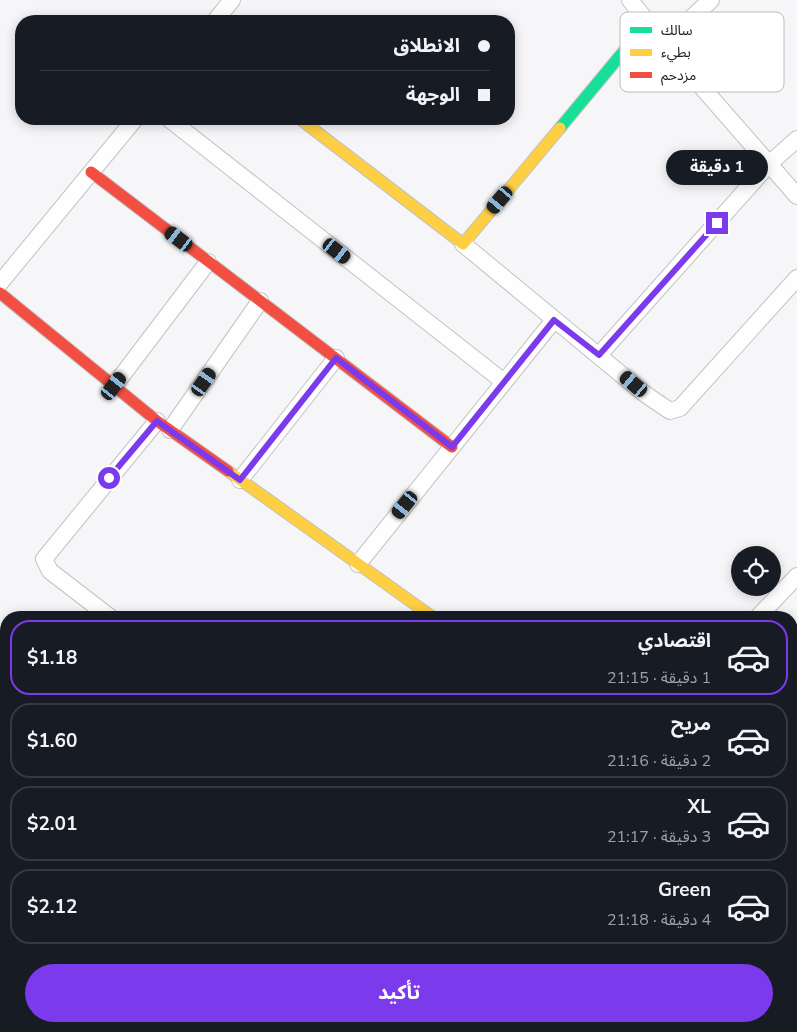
<!DOCTYPE html>
<html lang="ar">
<meta charset="utf-8">
<style>
:root{--surface:#171b24;--page:#242831;--text:#f1f3f6;--muted:#9ea1a6;--line:#363941;--accent:#7c3aed}
body{margin:0;font-family:"Nunito Sans","Noto Sans Arabic",sans-serif;background:var(--page);color:var(--text);direction:rtl;height:100vh;display:flex;flex-direction:column;font-size:19px;white-space:nowrap}
*{box-sizing:border-box;margin:0}
p{font-size:16px;color:var(--muted)}
.icon{flex:none;width:28px;height:28px;fill:none;stroke:currentColor;stroke-width:2;stroke-linecap:round;stroke-linejoin:round}
.map{position:relative;flex:1;overflow:hidden;direction:ltr}
.details{position:absolute;left:0px;top:611px;width:798px;height:421px;display:flex;flex-direction:column;background:var(--surface);border-radius:20px 20px 0 0;box-shadow:0 2px 12px #0003;direction:rtl}
.details>*{flex:none}
.top-card{position:absolute;left:15px;top:15px;width:500px;height:110px;border-radius:20px;box-shadow:0 2px 12px #0003;direction:rtl;display:grid;align-content:center;height:110px;padding:0 25px;background:var(--surface)}
.tools{position:absolute;left:731px;top:546px;display:grid;gap:10px}
.tools a{display:grid;place-items:center;width:50px;height:50px;border-radius:50%;background:var(--surface);box-shadow:0 2px 12px #0003;font-size:25px}
.end{position:absolute;width:22px;height:22px;margin:-11px;border:6px solid #7c3aed;background:#fff;box-shadow:0 0 0 2px #fff}
.from{border-radius:50%}
.bubble{position:absolute;height:35px;border-radius:18px;background:var(--surface);box-shadow:0 2px 12px #0003;font-size:16px;font-weight:700;line-height:35px;text-align:center;direction:rtl}
.car{position:absolute;width:15px;height:30px;margin:-15px -8px;border-radius:6px;box-shadow:0 0 4px 1px #0007;background:linear-gradient(#222 24%,#8ab4d8 0 40%,#222 0 76%,#8ab4d8 0 86%,#222 0)}
.top-card b{display:flex;align-items:center;gap:18px;height:48px;font-size:19px}
.top-card b+b{border-top:1px solid var(--line)}
.top-card i{width:12px;height:12px;background:var(--text)}
ul{padding:9px 0 0;list-style:none}
li{display:flex;align-items:center;gap:15px;height:75px;margin:0 10px 8px;padding:0 15px;border:2px solid var(--line);border-radius:20px}
li div{flex:1}
li b{display:block;font-size:19px}
li em{font-style:normal;font-weight:700}
li.selected{border-color:var(--accent)}
li>.icon{width:45px;height:45px;stroke-width:1.5}
.primary-button{display:flex;gap:10px;margin-top:auto;padding:10px 25px}
.primary-button a{flex:1;height:58px;border-radius:30px;background:var(--accent);color:#fff;font-size:20px;font-weight:700;line-height:58px;text-align:center}
.map>svg:first-child{display:block}
.lines{fill:none;stroke-linecap:round;stroke-linejoin:round}
.street-casing{stroke:#c3c2c4;stroke-width:18}
.fast-casing{stroke:#c3c2c4;stroke-width:13}
.slow-casing{stroke:#c3c2c4;stroke-width:13}
.jam-casing{stroke:#c3c2c4;stroke-width:13}
.street{stroke:#fefefe;stroke-width:16}
.fast{stroke:#16e098;stroke-width:11}
.slow{stroke:#ffcf43;stroke-width:11}
.jam{stroke:#f24e42;stroke-width:11}
.route{stroke:#7c3aed;stroke-width:6}
.key{fill:#fff;stroke:#bcbcbd;stroke-width:1}
.key-label{font-size:14px;fill:#212022}
</style>
<div class="map">
<svg width="797" height="1032" viewBox="0 0 797 1032">
<rect width="100%" height="100%" fill="#f6f5f7"/>
<g class="lines">
<g class="street-casing">
<path id="street" d="M630 0 672 53 797 196
M215 21 232 0
M664 43 711 0
M169 119 504 382
M463 244 645 394 670 411 680 408 797 278
M0 283 135 119
M599 355 769 164 797 139
M114 386 208 262
M170 430 260 301
M240 480 336 358
M358 564 554 320
M111 618 50 571 44 559 157 421
M757 618 797 576
M791 684 797 689
M791 744 797 739
M791 887 797 891
M791 911 797 907
M0 970 6 974
M89 1026 98 1032
M606 1026 613 1032
M674 1026 680 1032
M758 1026 763 1032
M187 1032 191 1026
M268 1032 272 1026
M624 1032 632 1026"/>
</g>
<g class="fast-casing">
<path id="fast" d="M560 128 648 22"/>
</g>
<g class="slow-casing">
<path id="slow" d="M300 119 463 244 560 128
M228 471 434 618"/>
</g>
<g class="jam-casing">
<path id="jam" d="M91 172 452 447
M0 293 157 421 228 471"/>
</g>
<use href="#street" class="street"/>
<use href="#fast" class="fast"/>
<use href="#slow" class="slow"/>
<use href="#jam" class="jam"/>
</g>
<g class="lines">
<path class="route" d="M109 478 157 421 240 480 336 358 452 447 554 320 599 355 717 223"/>
</g>
<rect x="620" y="12" width="164" height="80" rx="8" class="key"/>
<rect x="630" y="27" width="22" height="6" fill="#16e098"/>
<rect x="630" y="49" width="22" height="7" fill="#ffcf43"/>
<rect x="630" y="72" width="22" height="6" fill="#f24e42"/>
<g class="key-label">
<text x="661" y="35">سالك</text>
<text x="661" y="57">بطيء</text>
<text x="661" y="80">مزدحم</text>
</g>
</svg>
<div class="tools">
<a><svg class="icon" aria-label="locate" viewBox="0 0 24 24"><circle cx="12" cy="12" r="6"/><path d="M12 2v4M12 18v4M2 12h4M18 12h4"/></svg></a>
</div>
<i class="end from" style="left:109px;top:478px"></i>
<i class="end" style="left:717px;top:223px"></i>
<div class="bubble" style="left:666px;top:150px;width:102px">1 دقيقة</div>
<i class="car" style="left:500px;top:200px;rotate:220deg"></i>
<i class="car" style="left:179px;top:239px;rotate:307deg"></i>
<i class="car" style="left:337px;top:251px;rotate:128deg"></i>
<i class="car" style="left:204px;top:382px;rotate:35deg"></i>
<i class="car" style="left:634px;top:384px;rotate:310deg"></i>
<i class="car" style="left:114px;top:386px;rotate:37deg"></i>
<i class="car" style="left:405px;top:505px;rotate:219deg"></i>
<div class="top-card">
<b><i class="from"></i>الانطلاق</b>
<b><i></i>الوجهة</b>
</div>
<section class="details">
<ul>
<li class="selected"><svg class="icon" aria-label="car" viewBox="0 0 24 24"><path d="M5 17H2v-5l4-1 3-4h7l3 4 3 1v5h-3M9 17h6M6 11h13"/><circle cx="7" cy="17" r="2"/><circle cx="17" cy="17" r="2"/></svg><div><b>اقتصادي</b><p>1 دقيقة · 21:15</p></div><em>$1.18</em></li>
<li><svg class="icon" aria-label="car" viewBox="0 0 24 24"><path d="M5 17H2v-5l4-1 3-4h7l3 4 3 1v5h-3M9 17h6M6 11h13"/><circle cx="7" cy="17" r="2"/><circle cx="17" cy="17" r="2"/></svg><div><b>مريح</b><p>2 دقيقة · 21:16</p></div><em>$1.60</em></li>
<li><svg class="icon" aria-label="car" viewBox="0 0 24 24"><path d="M5 17H2v-5l4-1 3-4h7l3 4 3 1v5h-3M9 17h6M6 11h13"/><circle cx="7" cy="17" r="2"/><circle cx="17" cy="17" r="2"/></svg><div><b>XL</b><p>3 دقيقة · 21:17</p></div><em>$2.01</em></li>
<li><svg class="icon" aria-label="car" viewBox="0 0 24 24"><path d="M5 17H2v-5l4-1 3-4h7l3 4 3 1v5h-3M9 17h6M6 11h13"/><circle cx="7" cy="17" r="2"/><circle cx="17" cy="17" r="2"/></svg><div><b>Green</b><p>4 دقيقة · 21:18</p></div><em>$2.12</em></li>
</ul>
<div class="primary-button"><a>تأكيد</a></div>
</section>
</div>
